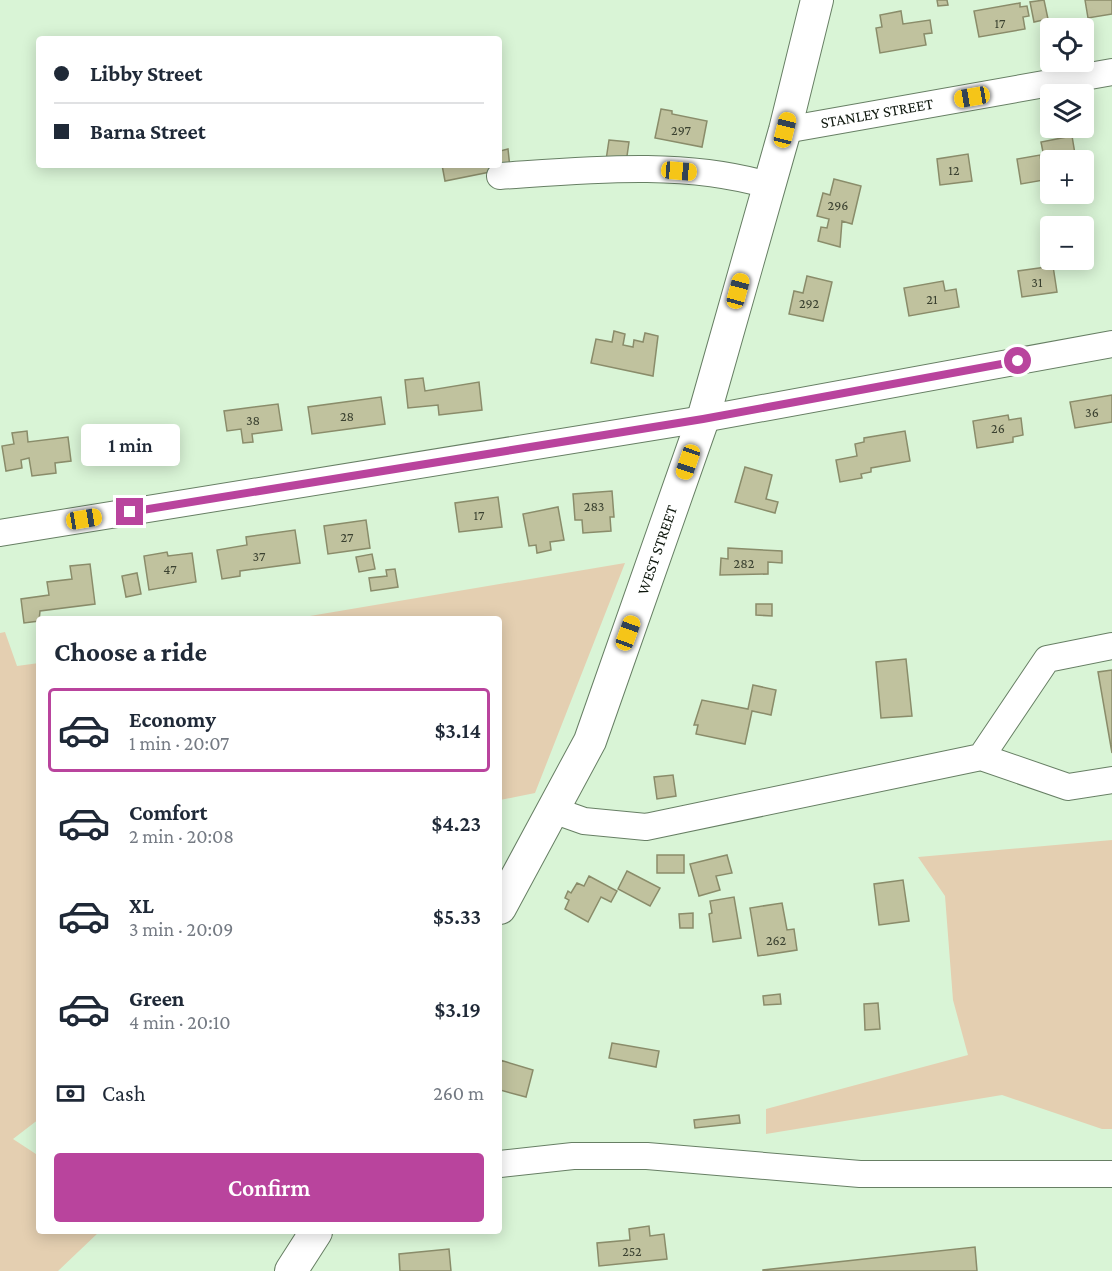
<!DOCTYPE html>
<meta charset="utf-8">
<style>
:root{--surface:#fff;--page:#f6f6f7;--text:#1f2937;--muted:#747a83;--line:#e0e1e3;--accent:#b9449d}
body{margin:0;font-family:"Crimson Pro",serif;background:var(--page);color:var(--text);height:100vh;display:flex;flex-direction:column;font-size:22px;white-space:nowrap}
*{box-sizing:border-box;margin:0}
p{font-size:20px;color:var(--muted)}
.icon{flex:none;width:33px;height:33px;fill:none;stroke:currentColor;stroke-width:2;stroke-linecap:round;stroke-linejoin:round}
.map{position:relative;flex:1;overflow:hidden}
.drawer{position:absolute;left:36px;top:616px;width:466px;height:618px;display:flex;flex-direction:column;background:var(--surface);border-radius:6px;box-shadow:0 3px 15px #0003}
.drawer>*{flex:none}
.banner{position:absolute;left:36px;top:36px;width:466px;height:132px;border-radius:6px;box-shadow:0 3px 15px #0003;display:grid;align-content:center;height:132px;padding:0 18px;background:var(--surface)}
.fabs{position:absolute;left:1040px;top:18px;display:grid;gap:12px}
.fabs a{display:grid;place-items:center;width:54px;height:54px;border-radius:6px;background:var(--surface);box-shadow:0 3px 15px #0003;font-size:30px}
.end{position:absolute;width:27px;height:27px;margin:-14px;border:8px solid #b9449d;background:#fff;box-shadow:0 0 0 3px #fff}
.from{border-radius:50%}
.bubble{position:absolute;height:42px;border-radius:6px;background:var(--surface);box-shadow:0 3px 15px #0003;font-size:20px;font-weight:600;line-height:42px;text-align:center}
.car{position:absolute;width:18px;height:36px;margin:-18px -9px;border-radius:8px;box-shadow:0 0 4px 2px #0007;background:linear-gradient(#f5c518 24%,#345 0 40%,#f5c518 0 76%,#345 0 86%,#f5c518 0)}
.banner b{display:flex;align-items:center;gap:21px;height:57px;font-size:22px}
.banner b+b{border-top:2px solid var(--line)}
.banner i{width:15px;height:15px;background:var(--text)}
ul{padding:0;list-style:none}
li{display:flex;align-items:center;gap:18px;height:84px;margin:0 12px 9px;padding:0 6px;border:3px solid transparent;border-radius:6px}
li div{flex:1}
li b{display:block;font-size:22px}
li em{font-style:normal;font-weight:600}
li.active{border-color:var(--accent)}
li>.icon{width:54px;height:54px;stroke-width:1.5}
h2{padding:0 18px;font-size:27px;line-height:72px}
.pay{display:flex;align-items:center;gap:15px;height:66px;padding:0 18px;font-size:22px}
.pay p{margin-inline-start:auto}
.button{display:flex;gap:12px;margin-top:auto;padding:12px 18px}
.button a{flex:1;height:69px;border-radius:6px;background:var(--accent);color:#fff;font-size:24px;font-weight:600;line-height:69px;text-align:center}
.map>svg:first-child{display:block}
.green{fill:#e4cfb1}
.building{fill:#c0c29e;stroke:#8a8c6a;stroke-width:1.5}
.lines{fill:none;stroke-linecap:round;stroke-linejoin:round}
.minor-casing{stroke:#677f64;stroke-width:28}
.major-casing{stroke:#677f64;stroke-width:34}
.minor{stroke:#fff;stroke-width:26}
.major{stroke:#fff;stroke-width:32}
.route{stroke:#b9449d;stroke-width:8}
.labels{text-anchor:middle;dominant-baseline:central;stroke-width:4.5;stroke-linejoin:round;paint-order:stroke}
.number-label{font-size:14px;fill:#3a4130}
.street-label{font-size:16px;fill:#0d160c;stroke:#fff}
</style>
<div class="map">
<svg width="1112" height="1271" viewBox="0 0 1112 1271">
<rect width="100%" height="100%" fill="#d9f4d6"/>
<path class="green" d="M625 563 535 793 500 800V620L292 619Z
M5 632 17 666 39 663V1119L13 1139 39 1156V1232H99L58 1271H0V633Z
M1112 840V1129H1102L1002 1095 766 1134V1109L968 1055 953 1000 945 896 918 857Z"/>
<path class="building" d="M937 0H947L948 5 938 6Z
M1044 0 1048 19 1034 22 1030 2Z
M1085 0H1112V14L1088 18Z
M1020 3V7L1027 6 1029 16 1023 17 1025 29 979 37 974 11Z
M901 11 903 24 930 20 932 33 924 34 926 45 880 53 876 28 882 27 880 15Z
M661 109 672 111V114L707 121 702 147 655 138Z
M1072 136 1076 160H1050V167H1046L1041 142Z
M609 140 629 142 626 163 606 160Z
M508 149 510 168 445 181 442 165H500V151Z
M968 154 972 181 940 185 937 159Z
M1040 155 1044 180 1021 184 1017 159Z
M834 179 861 186 852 224 842 221 840 247 818 241 821 227 827 228 829 219 817 216 823 193 830 195Z
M1053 266 1057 292 1022 297 1018 271Z
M807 276 832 282 823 321 789 314 794 291 803 293Z
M943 281 945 291 956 289 959 307 909 316 904 288Z
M614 331 625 334 623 345 633 347 634 340 643 342 645 333 658 336 653 376 591 363 596 339 612 342Z
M423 378 425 391 479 382 482 410 439 415 438 405 408 408 405 380Z
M1112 395V422L1075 428 1070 402Z
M381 397 385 424 312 434 308 407Z
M278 404 282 430 252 434 253 442 243 443 241 429 227 431 224 411Z
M1008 415 1009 420 1021 418 1023 435 1013 437V442L977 448 973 421Z
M174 427 178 455 137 461 135 452 123 453 121 435Z
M27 431 28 442 68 437 71 461 55 463 56 473 32 476 29 458 21 460 22 468 6 471 2 446 14 444 12 433Z
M905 431 910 461 871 468V472L861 474 862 478 840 482 836 460 857 456 855 444 864 442V438Z
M745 467 772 475 766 499 778 502 775 513 735 502Z
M612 491 614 517H610L611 531 583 533 582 520H575L573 494Z
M498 497 502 527 459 532 455 503Z
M558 507 564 540 550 542 551 550 537 553 536 545 529 546 523 514Z
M366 520 370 548 328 554 324 526Z
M295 530 300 563 240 571V576L222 579 217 550 247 545 246 537Z
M728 548 782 551V563L768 562V574L720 575 721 558 728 559Z
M167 552 168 556 192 553 196 582 149 590 144 556Z
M372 554 375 569 359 572 356 557Z
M90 564 95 604 40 611 39 621 24 623 21 599 49 595 47 582 72 579 70 566Z
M395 569 398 587 371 591 369 578 387 576 386 570Z
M137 573 141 594 126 597 122 576Z
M756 604H772V616L756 615Z
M906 659 912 716 881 718 876 662Z
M1112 670V753L1098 672Z
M753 685 776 690 771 715 752 711 745 744 696 734 698 725H694L702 700 748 709Z
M673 775 676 796 657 799 654 777Z
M657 855H684V873H657Z
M727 855 732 873 716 876 720 890 699 896 690 864Z
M627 871 660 888 650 906 618 889Z
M589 876 617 891 611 902 601 897 588 922 565 909 569 900 565 898 568 891 571 893 577 883 584 886Z
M903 880 909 921 879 925 874 884Z
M734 897 741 938 713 942 709 914 712 913 710 901Z
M782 903 787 930 794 929 797 950 758 956 750 908Z
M693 913V928H680L679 914Z
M780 994 781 1004 764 1005 763 996Z
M878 1003 880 1029 865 1030 864 1004Z
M612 1043 659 1051 656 1067 609 1058Z
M500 1060 533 1070 526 1097 500 1090Z
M739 1115 740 1123 695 1128 694 1120Z
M649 1226 650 1236 664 1234 667 1259 599 1266 597 1243 630 1240 629 1229Z
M975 1247 977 1271H763V1270Z
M449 1249 451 1271H400L399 1254Z"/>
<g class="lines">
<g class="minor-casing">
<path id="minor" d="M785 130 1112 72
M500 176C588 170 682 160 768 185
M0 533 703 419 1112 344
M981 757 1047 659 1112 646
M553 810 584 821 646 827 981 757 1068 787 1112 780
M500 1164 573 1156H647L860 1174H1112"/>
</g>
<g class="major-casing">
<path id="major" d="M500 908 590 741 703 419 785 130 817 0
M291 1271 316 1232"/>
</g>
<use href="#minor" class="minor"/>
<use href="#major" class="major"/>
</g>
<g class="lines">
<path class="route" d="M130 512 703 419 1018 361"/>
</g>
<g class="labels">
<g class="number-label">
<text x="1000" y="23">17</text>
<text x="681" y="130">297</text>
<text x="954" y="170">12</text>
<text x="838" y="205">296</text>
<text x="1037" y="282">31</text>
<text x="932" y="299">21</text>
<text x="809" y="303">292</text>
<text x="1092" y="412">36</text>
<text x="347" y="416">28</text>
<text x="253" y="420">38</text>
<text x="998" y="428">26</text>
<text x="594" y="506">283</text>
<text x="479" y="515">17</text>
<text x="347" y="537">27</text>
<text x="259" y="556">37</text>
<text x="744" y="563">282</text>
<text x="170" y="569">47</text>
<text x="776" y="940">262</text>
<text x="632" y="1251">252</text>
</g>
<g class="street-label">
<text transform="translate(877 113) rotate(-10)">STANLEY STREET</text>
<text transform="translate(657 550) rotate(-71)">WEST STREET</text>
</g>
</g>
</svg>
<div class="fabs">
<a><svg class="icon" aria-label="locate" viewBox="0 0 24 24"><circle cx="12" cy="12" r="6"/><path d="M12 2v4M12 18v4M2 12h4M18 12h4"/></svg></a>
<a><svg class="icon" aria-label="layers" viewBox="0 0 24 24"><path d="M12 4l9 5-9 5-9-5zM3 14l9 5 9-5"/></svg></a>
<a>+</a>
<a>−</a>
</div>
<i class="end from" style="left:1018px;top:361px"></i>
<i class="end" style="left:130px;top:512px"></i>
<div class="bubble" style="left:81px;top:424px;width:99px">1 min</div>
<i class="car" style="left:972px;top:97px;rotate:260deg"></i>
<i class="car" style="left:785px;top:130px;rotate:14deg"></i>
<i class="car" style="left:679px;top:171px;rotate:95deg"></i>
<i class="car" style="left:738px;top:291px;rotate:15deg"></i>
<i class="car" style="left:688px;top:462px;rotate:199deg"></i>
<i class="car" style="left:84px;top:519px;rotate:81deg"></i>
<i class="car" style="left:628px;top:633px;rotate:20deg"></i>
<div class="banner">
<b><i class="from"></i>Libby Street</b>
<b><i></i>Barna Street</b>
</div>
<section class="drawer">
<h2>Choose a ride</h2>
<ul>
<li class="active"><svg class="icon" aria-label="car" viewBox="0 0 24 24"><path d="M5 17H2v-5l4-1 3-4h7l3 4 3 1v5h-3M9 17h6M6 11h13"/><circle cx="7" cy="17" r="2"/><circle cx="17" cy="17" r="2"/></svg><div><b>Economy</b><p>1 min · 20:07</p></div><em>$3.14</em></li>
<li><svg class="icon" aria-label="car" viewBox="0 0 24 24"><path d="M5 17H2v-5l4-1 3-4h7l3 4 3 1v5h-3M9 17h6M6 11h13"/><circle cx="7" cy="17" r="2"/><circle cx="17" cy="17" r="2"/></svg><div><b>Comfort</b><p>2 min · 20:08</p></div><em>$4.23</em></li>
<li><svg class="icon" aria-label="car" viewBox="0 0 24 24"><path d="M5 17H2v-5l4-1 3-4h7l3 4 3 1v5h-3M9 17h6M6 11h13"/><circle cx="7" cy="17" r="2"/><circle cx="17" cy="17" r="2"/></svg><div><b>XL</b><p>3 min · 20:09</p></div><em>$5.33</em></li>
<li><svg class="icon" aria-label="car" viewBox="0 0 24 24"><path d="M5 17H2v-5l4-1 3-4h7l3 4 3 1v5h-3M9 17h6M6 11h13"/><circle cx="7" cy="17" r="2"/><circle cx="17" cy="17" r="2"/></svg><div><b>Green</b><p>4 min · 20:10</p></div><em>$3.19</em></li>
</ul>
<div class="pay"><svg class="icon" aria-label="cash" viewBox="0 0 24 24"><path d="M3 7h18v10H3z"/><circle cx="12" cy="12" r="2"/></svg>Cash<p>260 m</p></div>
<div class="button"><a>Confirm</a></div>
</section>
</div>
